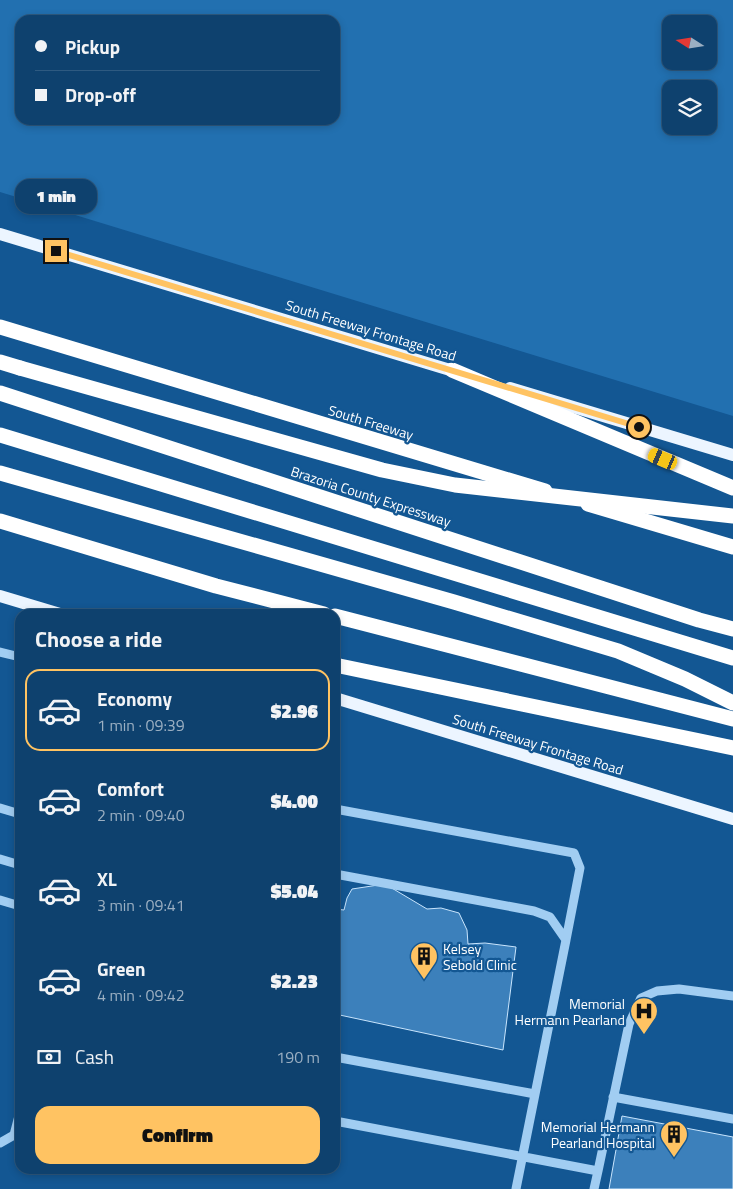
<!DOCTYPE html>
<meta charset="utf-8">
<style>
:root{--surface:#0e416e;--page:#174873;--text:#f1f3f6;--muted:#9bafc2;--line:#2e5a81;--accent:#ffc362}
body{margin:0;font-family:"Titillium Web",sans-serif;background:var(--page);color:var(--text);height:100vh;display:flex;flex-direction:column;font-size:19px;white-space:nowrap}
*{box-sizing:border-box;margin:0}
p{font-size:16px;color:var(--muted)}
.icon{flex:none;width:28px;height:28px;fill:none;stroke:currentColor;stroke-width:2;stroke-linecap:round;stroke-linejoin:round}
.map{position:relative;flex:1;overflow:hidden}
.details{position:absolute;left:15px;top:609px;width:325px;height:565px;display:flex;flex-direction:column;background:var(--surface);border-radius:15px;box-shadow:0 2px 8px #0003,0 0 0 1px var(--line)}
.details>*{flex:none}
.top-card{position:absolute;left:15px;top:15px;width:325px;height:110px;border-radius:15px;box-shadow:0 2px 8px #0003,0 0 0 1px var(--line);display:grid;align-content:center;height:110px;padding:0 20px;background:var(--surface)}
.needle{width:32px;rotate:282deg}
.tools{position:absolute;left:662px;top:15px;display:grid;gap:10px}
.tools a{display:grid;place-items:center;width:55px;height:55px;border-radius:10px;background:var(--surface);box-shadow:0 2px 8px #0003,0 0 0 1px var(--line);font-size:25px}
.end{position:absolute;width:22px;height:22px;margin:-11px;border:6px solid #ffc362;background:#111;box-shadow:0 0 0 2px #111}
.from{border-radius:50%}
.bubble{position:absolute;height:35px;border-radius:15px;background:var(--surface);box-shadow:0 2px 8px #0003,0 0 0 1px var(--line);font-size:16px;font-weight:800;line-height:35px;text-align:center}
.car{position:absolute;width:15px;height:30px;margin:-15px -8px;border-radius:6px;box-shadow:0 0 4px 1px #0007;background:linear-gradient(#f5c518 24%,#345 0 40%,#f5c518 0 76%,#345 0 86%,#f5c518 0)}
.top-card b{display:flex;align-items:center;gap:18px;height:48px;font-size:19px}
.top-card b+b{border-top:1px solid var(--line)}
.top-card i{width:12px;height:12px;background:var(--text)}
ul{padding:0;list-style:none}
li{display:flex;align-items:center;gap:15px;height:82px;margin:0 10px 8px;padding:0 10px;border:2px solid transparent;border-radius:15px}
li div{flex:1}
li b{display:block;font-size:19px}
li em{font-style:normal;font-weight:800}
li.selected{border-color:var(--accent)}
li>.icon{width:45px;height:45px;stroke-width:1.5}
h2{padding:0 20px;font-size:22px;line-height:60px}
.pay{display:flex;align-items:center;gap:12px;height:55px;padding:0 20px;font-size:19px}
.pay p{margin-inline-start:auto}
.button{display:flex;gap:10px;margin-top:auto;padding:10px 20px}
.button a{flex:1;height:58px;border-radius:15px;background:var(--accent);color:#111;font-size:20px;font-weight:800;line-height:58px;text-align:center}
.map>svg:first-child{display:block}
.green{fill:#2270b0;fill-rule:evenodd}
.building{fill:#3c80bb;stroke:#c9e5fd}
.lines{fill:none;stroke-linecap:round;stroke-linejoin:round}
.minor{stroke:#a1cdf2;stroke-width:9}
.major{stroke:#ecf5ff;stroke-width:12}
.highway{stroke:#fff;stroke-width:15}
.highway-bridge{stroke:#fff;stroke-width:15}
.route{stroke:#ffc362;stroke-width:6}
.labels{text-anchor:middle;dominant-baseline:central;stroke-width:4.5;stroke-linejoin:round;paint-order:stroke}
.street-label{font-size:14px;fill:#fff;stroke:#135793}
.poi-label{font-size:14px;fill:#fff;stroke:#135793;text-anchor:end}
</style>
<div class="map">
<svg width="733" height="1189" viewBox="0 0 733 1189">
<rect width="100%" height="100%" fill="#135793"/>
<path class="green" d="M0 0H733V416L0 192ZM20 20H335V120H20ZM671 24H709V61H671ZM671 89H709V126H671Z"/>
<path class="building" d="M385 884 427 909 441 908 459 913 467 930 468 944 485 943 516 947 503 1050 335 1014V909L344 910 347 898 352 889Z
M622 1116 733 1137V1189H609Z"/>
<g class="lines">
<path class="minor" d="M0 652 20 657
M0 808 20 814
M335 809 574 853 580 868 566 940
M0 859 20 865
M335 874 534 911 550 917 566 940 516 1189
M0 900 20 906
M335 1057 535 1094
M613 1097 733 1119
M335 1121 598 1171 629 1024 641 998 657 991 679 989 733 996
M0 1143 14 1135 20 1112
M594 1189 598 1171"/>
<path class="major" d="M0 234 460 373
M510 388 733 455
M0 596 60 614
M335 698 733 819"/>
<path class="highway" d="M0 327 545 491
M0 362 20 368
M452 370 733 488
M0 393 699 620 733 629
M0 435 733 658
M0 473 454 602 618 651 685 679 733 703
M588 504 733 547
M0 521 216 586 324 614
M335 616 733 719
M335 665 733 748"/>
<path class="highway-bridge" d="M20 368 382 470 455 485 733 516"/>
</g>
<g class="lines">
<path class="route" d="M56 251 639 427"/>
</g>
<defs>
<g id="building-pin" transform="scale(1.4375)"><path d="M0 17L-7.5 6A9.5 9.5 0 1 1 7.5 6Z" fill="#ffc362" stroke="#135793"/><path d="M-4-6H4V6H1V3H-1V6H-4ZM-2.5-4.3h1.7v1.8h-1.7ZM.8-4.3h1.7v1.8H.8ZM-2.5-1h1.7V.8h-1.7ZM.8-1h1.7V.8H.8Z" fill="#111"/></g>
<g id="hospital-pin" transform="scale(1.4375)"><path d="M0 17L-7.5 6A9.5 9.5 0 1 1 7.5 6Z" fill="#ffc362" stroke="#135793"/><path d="M-5-5h3v3.5h4V-5h3V5h-3V1.5h-4V5h-3Z" fill="#111"/></g>
</defs>
<g fill-rule="evenodd">
<use href="#building-pin" x="424" y="956"/>
<use href="#hospital-pin" x="644" y="1011"/>
<use href="#building-pin" x="674" y="1134"/>
</g>
<g class="labels">
<g class="street-label">
<text transform="translate(371 330) rotate(17)">South Freeway Frontage Road</text>
<text transform="translate(371 422) rotate(17)">South Freeway</text>
<text transform="translate(371 496) rotate(18)">Brazoria County Expressway</text>
<text transform="translate(538 744) rotate(17)">South Freeway Frontage Road</text>
</g>
<g class="poi-label">
<text x="443" y="948" text-anchor="start">Kelsey<tspan x="443" dy="16">Sebold Clinic</tspan></text>
<text x="625" y="1003">Memorial<tspan x="625" dy="16">Hermann Pearland</tspan></text>
<text x="655" y="1126">Memorial Hermann<tspan x="655" dy="16">Pearland Hospital</tspan></text>
</g>
</g>
</svg>
<div class="tools">
<a><svg class="needle" viewBox="-14 -14 28 28"><path d="M0-13l5 13h-10z" fill="#e53935"/><path d="M0 13l5-13h-10z" fill="#9bafc2"/></svg></a>
<a><svg class="icon" aria-label="layers" viewBox="0 0 24 24"><path d="M12 4l9 5-9 5-9-5zM3 14l9 5 9-5"/></svg></a>
</div>
<i class="end from" style="left:639px;top:427px"></i>
<i class="end" style="left:56px;top:251px"></i>
<div class="bubble" style="left:15px;top:179px;width:82px">1 min</div>
<i class="car" style="left:663px;top:459px;rotate:293deg"></i>
<div class="top-card">
<b><i class="from"></i>Pickup</b>
<b><i></i>Drop-off</b>
</div>
<section class="details">
<h2>Choose a ride</h2>
<ul>
<li class="selected"><svg class="icon" aria-label="car" viewBox="0 0 24 24"><path d="M5 17H2v-5l4-1 3-4h7l3 4 3 1v5h-3M9 17h6M6 11h13"/><circle cx="7" cy="17" r="2"/><circle cx="17" cy="17" r="2"/></svg><div><b>Economy</b><p>1 min · 09:39</p></div><em>$2.96</em></li>
<li><svg class="icon" aria-label="car" viewBox="0 0 24 24"><path d="M5 17H2v-5l4-1 3-4h7l3 4 3 1v5h-3M9 17h6M6 11h13"/><circle cx="7" cy="17" r="2"/><circle cx="17" cy="17" r="2"/></svg><div><b>Comfort</b><p>2 min · 09:40</p></div><em>$4.00</em></li>
<li><svg class="icon" aria-label="car" viewBox="0 0 24 24"><path d="M5 17H2v-5l4-1 3-4h7l3 4 3 1v5h-3M9 17h6M6 11h13"/><circle cx="7" cy="17" r="2"/><circle cx="17" cy="17" r="2"/></svg><div><b>XL</b><p>3 min · 09:41</p></div><em>$5.04</em></li>
<li><svg class="icon" aria-label="car" viewBox="0 0 24 24"><path d="M5 17H2v-5l4-1 3-4h7l3 4 3 1v5h-3M9 17h6M6 11h13"/><circle cx="7" cy="17" r="2"/><circle cx="17" cy="17" r="2"/></svg><div><b>Green</b><p>4 min · 09:42</p></div><em>$2.23</em></li>
</ul>
<div class="pay"><svg class="icon" aria-label="cash" viewBox="0 0 24 24"><path d="M3 7h18v10H3z"/><circle cx="12" cy="12" r="2"/></svg>Cash<p>190 m</p></div>
<div class="button"><a>Confirm</a></div>
</section>
</div>
